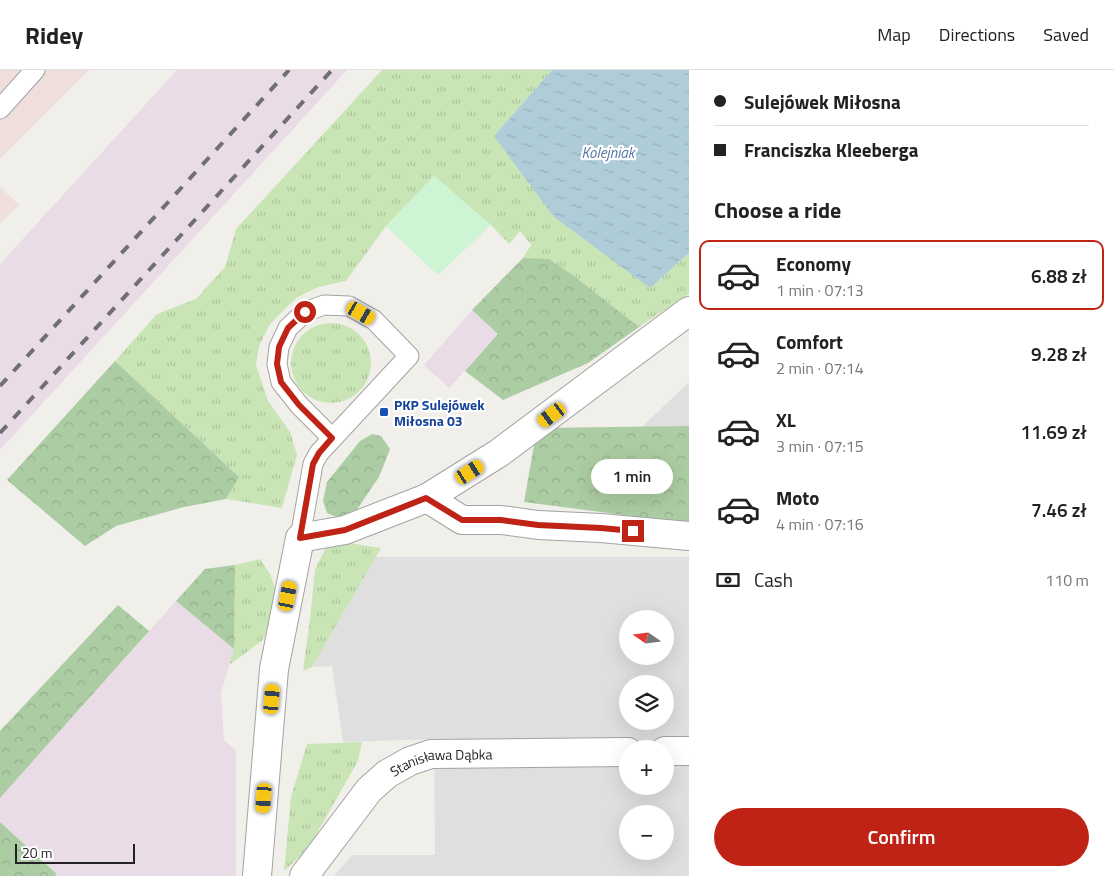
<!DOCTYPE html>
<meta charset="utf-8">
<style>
:root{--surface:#fff;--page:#f2f2f2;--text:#222;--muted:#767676;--line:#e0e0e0;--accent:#be2316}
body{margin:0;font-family:"Titillium Web",sans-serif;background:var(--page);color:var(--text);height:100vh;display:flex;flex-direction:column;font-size:19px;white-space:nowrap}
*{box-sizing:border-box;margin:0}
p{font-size:16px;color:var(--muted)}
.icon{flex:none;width:28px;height:28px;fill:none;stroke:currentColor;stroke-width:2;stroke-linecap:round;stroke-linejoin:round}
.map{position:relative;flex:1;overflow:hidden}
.side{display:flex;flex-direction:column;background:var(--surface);width:425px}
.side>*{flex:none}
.banner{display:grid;align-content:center;height:110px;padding:0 25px;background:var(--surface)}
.needle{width:32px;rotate:284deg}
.tools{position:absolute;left:619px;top:540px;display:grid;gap:10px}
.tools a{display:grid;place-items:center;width:55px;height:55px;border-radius:50%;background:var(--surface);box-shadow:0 5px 20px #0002;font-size:25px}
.scale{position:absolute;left:15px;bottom:12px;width:120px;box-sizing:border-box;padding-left:5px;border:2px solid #222;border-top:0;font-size:14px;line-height:18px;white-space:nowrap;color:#222;-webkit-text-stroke:4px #fff;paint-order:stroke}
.end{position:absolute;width:22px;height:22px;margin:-11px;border:6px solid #be2316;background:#fff;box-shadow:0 0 0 2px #fff}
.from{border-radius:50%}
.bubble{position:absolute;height:35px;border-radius:18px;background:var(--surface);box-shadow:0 5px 20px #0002;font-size:16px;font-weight:600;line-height:35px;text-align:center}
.car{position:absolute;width:15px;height:30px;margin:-15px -8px;border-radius:6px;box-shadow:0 0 4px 1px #0007;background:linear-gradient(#f5c518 24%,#345 0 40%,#f5c518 0 76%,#345 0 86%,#f5c518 0)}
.banner b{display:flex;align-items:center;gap:18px;height:48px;font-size:19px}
.banner b+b{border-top:1px solid var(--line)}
.banner i{width:12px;height:12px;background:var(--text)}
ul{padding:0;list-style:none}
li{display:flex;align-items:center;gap:15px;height:70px;margin:0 10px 8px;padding:0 15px;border:2px solid transparent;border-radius:10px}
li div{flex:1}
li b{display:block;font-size:19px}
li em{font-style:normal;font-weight:600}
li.selected{border-color:var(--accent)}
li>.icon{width:45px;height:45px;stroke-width:1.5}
h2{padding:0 25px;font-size:22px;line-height:60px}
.pay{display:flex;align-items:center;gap:12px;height:55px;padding:0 25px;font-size:19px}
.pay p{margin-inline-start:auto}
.primary-button{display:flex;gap:10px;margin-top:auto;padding:10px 25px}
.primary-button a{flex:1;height:58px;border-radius:30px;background:var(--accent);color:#fff;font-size:20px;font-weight:600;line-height:58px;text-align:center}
header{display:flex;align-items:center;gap:30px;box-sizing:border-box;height:70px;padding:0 25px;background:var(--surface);border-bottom:1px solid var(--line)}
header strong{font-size:24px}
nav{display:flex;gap:28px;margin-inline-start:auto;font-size:18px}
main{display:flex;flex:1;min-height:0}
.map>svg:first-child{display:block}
.residential{fill:#e0dfdf;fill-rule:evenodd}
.commercial{fill:#efdedb}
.industrial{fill:#e9dce6}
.grass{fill:url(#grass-tufts)}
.forest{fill:url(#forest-crowns)}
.park{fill:#cdf5d3}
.water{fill:url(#water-ripples)}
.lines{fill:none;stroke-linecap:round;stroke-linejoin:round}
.lane-casing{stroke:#a3a3a3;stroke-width:21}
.street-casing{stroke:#a3a3a3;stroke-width:30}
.lane{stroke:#fff;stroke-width:19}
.street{stroke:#fff;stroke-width:28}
.rail{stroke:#707070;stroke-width:4;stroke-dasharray:10 10;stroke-linecap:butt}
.route{stroke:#be2316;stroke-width:6}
.transit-dot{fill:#1a4fb4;stroke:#fff;stroke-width:2}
.labels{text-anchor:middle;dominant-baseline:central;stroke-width:4.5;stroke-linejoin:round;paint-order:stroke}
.transit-label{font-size:14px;font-weight:bold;fill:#164399;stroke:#fff;text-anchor:start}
.street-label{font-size:14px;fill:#222;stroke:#fff}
.water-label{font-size:15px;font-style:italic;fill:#5475a0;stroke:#fff}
</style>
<header>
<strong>Ridey</strong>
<nav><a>Map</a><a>Directions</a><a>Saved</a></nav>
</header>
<main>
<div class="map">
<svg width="689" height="806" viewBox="0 0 689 806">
<defs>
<pattern id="grass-tufts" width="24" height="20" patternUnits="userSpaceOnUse" patternTransform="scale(1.25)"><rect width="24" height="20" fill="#c9e5b6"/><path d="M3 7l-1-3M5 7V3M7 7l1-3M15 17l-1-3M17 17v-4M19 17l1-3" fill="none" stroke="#acc49c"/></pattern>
<pattern id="forest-crowns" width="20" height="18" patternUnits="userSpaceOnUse" patternTransform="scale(1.25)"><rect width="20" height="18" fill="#accca3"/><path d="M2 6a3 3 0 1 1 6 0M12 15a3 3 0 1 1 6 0" fill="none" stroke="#94af8c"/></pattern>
<pattern id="water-ripples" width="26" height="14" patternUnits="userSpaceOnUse" patternTransform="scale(1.25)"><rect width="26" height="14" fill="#afcdd9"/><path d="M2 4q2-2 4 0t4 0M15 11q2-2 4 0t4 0" fill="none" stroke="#96b0ba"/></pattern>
</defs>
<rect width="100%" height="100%" fill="#f1efea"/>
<path class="residential" d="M689 312V356L642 357Z
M376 487H689V806H334L352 785H435L434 669 343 672 332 596 312 597ZM628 549H665V586H628ZM628 614H665V651H628ZM628 679H665V716H628ZM628 744H665V781H628Z"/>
<path class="commercial" d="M0 0H89L0 89Z
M0 117 19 135 0 154Z"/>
<path class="industrial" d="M177 0H347L0 380V194Z
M472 240 498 264 449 318 424 295Z
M176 531 234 579 221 623 224 670 236 681V806H55L57 803 0 752V728Z"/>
<path class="grass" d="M382 0H552L494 66 650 218 689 183V224L639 257 574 206 549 190 523 188 531 175 520 161 509 174 491 155 434 106 386 156 346 211 318 217 296 228 270 254 259 276 256 295 268 331 290 362 297 385 282 438 226 429 239 407 115 291 157 244 196 229 225 197 236 159Z
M291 293a40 40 0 1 1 80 0a40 40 0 1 1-80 0Z
M330 470 381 478 376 487 312 597 303 601 310 549 315 499Z
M260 489 270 504 275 518 273 544 263 570 229 595 234 579 235 495Z
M362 672 358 691 308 779 284 801 291 727 307 674Z"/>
<path class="forest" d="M523 188 549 189 574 206 639 257 588 293 503 330 465 301 498 264 472 240Z
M115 291 239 407 226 429 184 437 116 456 85 476 7 410Z
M689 356V451H670L524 432 537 358Z
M372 364 381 366 390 379 379 407 356 441 339 448 327 443 323 431 327 412 360 371Z
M235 495 234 579 176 531 205 499Z
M118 535 149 561 0 728V661Z
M0 752 57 804 55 806H0Z"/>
<path class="park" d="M434 106 491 155 438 205 386 156Z"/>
<path class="water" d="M552 0H689V183L650 218 554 147 494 66Z"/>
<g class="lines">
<g class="lane-casing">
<path id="lane" d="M0 39 35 0
M300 468 313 394 319 383 409 286 374 250 349 236 324 235 305 242 288 258 279 277 277 294 281 312 299 335 332 368"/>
</g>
<g class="street-casing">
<g id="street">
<path d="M427 428 462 450H501L538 455 601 458 689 466"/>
<path d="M665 681H689"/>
<path d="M257 806 274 599 300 468 345 460 427 428 499 383 689 241"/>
<path id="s1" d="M304 806 369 720 387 704 410 691 431 684 628 682"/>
</g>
</g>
<use href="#lane" class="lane"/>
<use href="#street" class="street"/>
<path class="rail" d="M0 316 289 0
M0 363 332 0"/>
</g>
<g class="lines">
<path class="route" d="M305 242 288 258 279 277 277 294 281 312 299 335 332 368 319 383 313 394 300 468 345 460 426 428 462 450H501L538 455 601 458 633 461"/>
</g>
<rect class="transit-dot" x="379" y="337" width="10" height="10" rx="2.5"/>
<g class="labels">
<g class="transit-label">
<text x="394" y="334">PKP Sulejówek<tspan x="394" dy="16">Miłosna 03</tspan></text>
</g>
<g class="street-label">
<text stroke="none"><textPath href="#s1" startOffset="189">Stanisława Dąbka</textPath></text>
</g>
<g class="water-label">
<text x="608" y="82">Kolejniak</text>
</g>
</g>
</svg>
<div class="tools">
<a><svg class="needle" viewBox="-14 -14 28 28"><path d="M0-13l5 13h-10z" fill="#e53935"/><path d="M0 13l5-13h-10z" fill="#767676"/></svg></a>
<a><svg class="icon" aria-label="layers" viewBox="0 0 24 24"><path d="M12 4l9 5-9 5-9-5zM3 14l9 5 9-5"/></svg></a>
<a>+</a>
<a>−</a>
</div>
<div class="scale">20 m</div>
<i class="end from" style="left:305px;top:242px"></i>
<i class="end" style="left:633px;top:461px"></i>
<div class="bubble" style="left:591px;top:389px;width:82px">1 min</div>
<i class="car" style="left:361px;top:243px;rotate:120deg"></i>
<i class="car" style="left:552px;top:345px;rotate:234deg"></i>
<i class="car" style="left:470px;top:402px;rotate:58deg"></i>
<i class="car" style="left:288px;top:526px;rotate:11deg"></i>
<i class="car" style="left:272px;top:629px;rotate:5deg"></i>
<i class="car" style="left:264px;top:728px;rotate:184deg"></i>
</div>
<section class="side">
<div class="banner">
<b><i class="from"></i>Sulejówek Miłosna</b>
<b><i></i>Franciszka Kleeberga</b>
</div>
<h2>Choose a ride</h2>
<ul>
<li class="selected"><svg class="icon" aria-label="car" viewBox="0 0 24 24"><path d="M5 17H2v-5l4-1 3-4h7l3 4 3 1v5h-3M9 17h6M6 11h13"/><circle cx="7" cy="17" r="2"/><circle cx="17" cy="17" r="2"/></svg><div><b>Economy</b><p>1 min · 07:13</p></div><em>6.88 zł</em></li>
<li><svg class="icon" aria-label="car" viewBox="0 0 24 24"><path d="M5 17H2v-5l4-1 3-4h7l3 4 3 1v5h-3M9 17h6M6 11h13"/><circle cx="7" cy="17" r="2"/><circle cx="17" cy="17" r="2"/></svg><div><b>Comfort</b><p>2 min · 07:14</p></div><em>9.28 zł</em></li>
<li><svg class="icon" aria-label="car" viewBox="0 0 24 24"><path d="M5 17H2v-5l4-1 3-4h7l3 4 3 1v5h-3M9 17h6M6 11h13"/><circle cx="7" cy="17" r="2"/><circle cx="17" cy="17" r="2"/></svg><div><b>XL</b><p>3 min · 07:15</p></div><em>11.69 zł</em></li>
<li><svg class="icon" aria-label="car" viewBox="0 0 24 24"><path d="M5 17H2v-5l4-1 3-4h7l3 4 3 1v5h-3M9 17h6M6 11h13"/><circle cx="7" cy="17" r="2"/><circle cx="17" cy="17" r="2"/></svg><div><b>Moto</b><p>4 min · 07:16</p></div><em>7.46 zł</em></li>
</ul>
<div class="pay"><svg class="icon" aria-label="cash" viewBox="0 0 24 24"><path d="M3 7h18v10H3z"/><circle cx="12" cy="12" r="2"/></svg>Cash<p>110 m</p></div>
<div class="primary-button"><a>Confirm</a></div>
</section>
</main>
